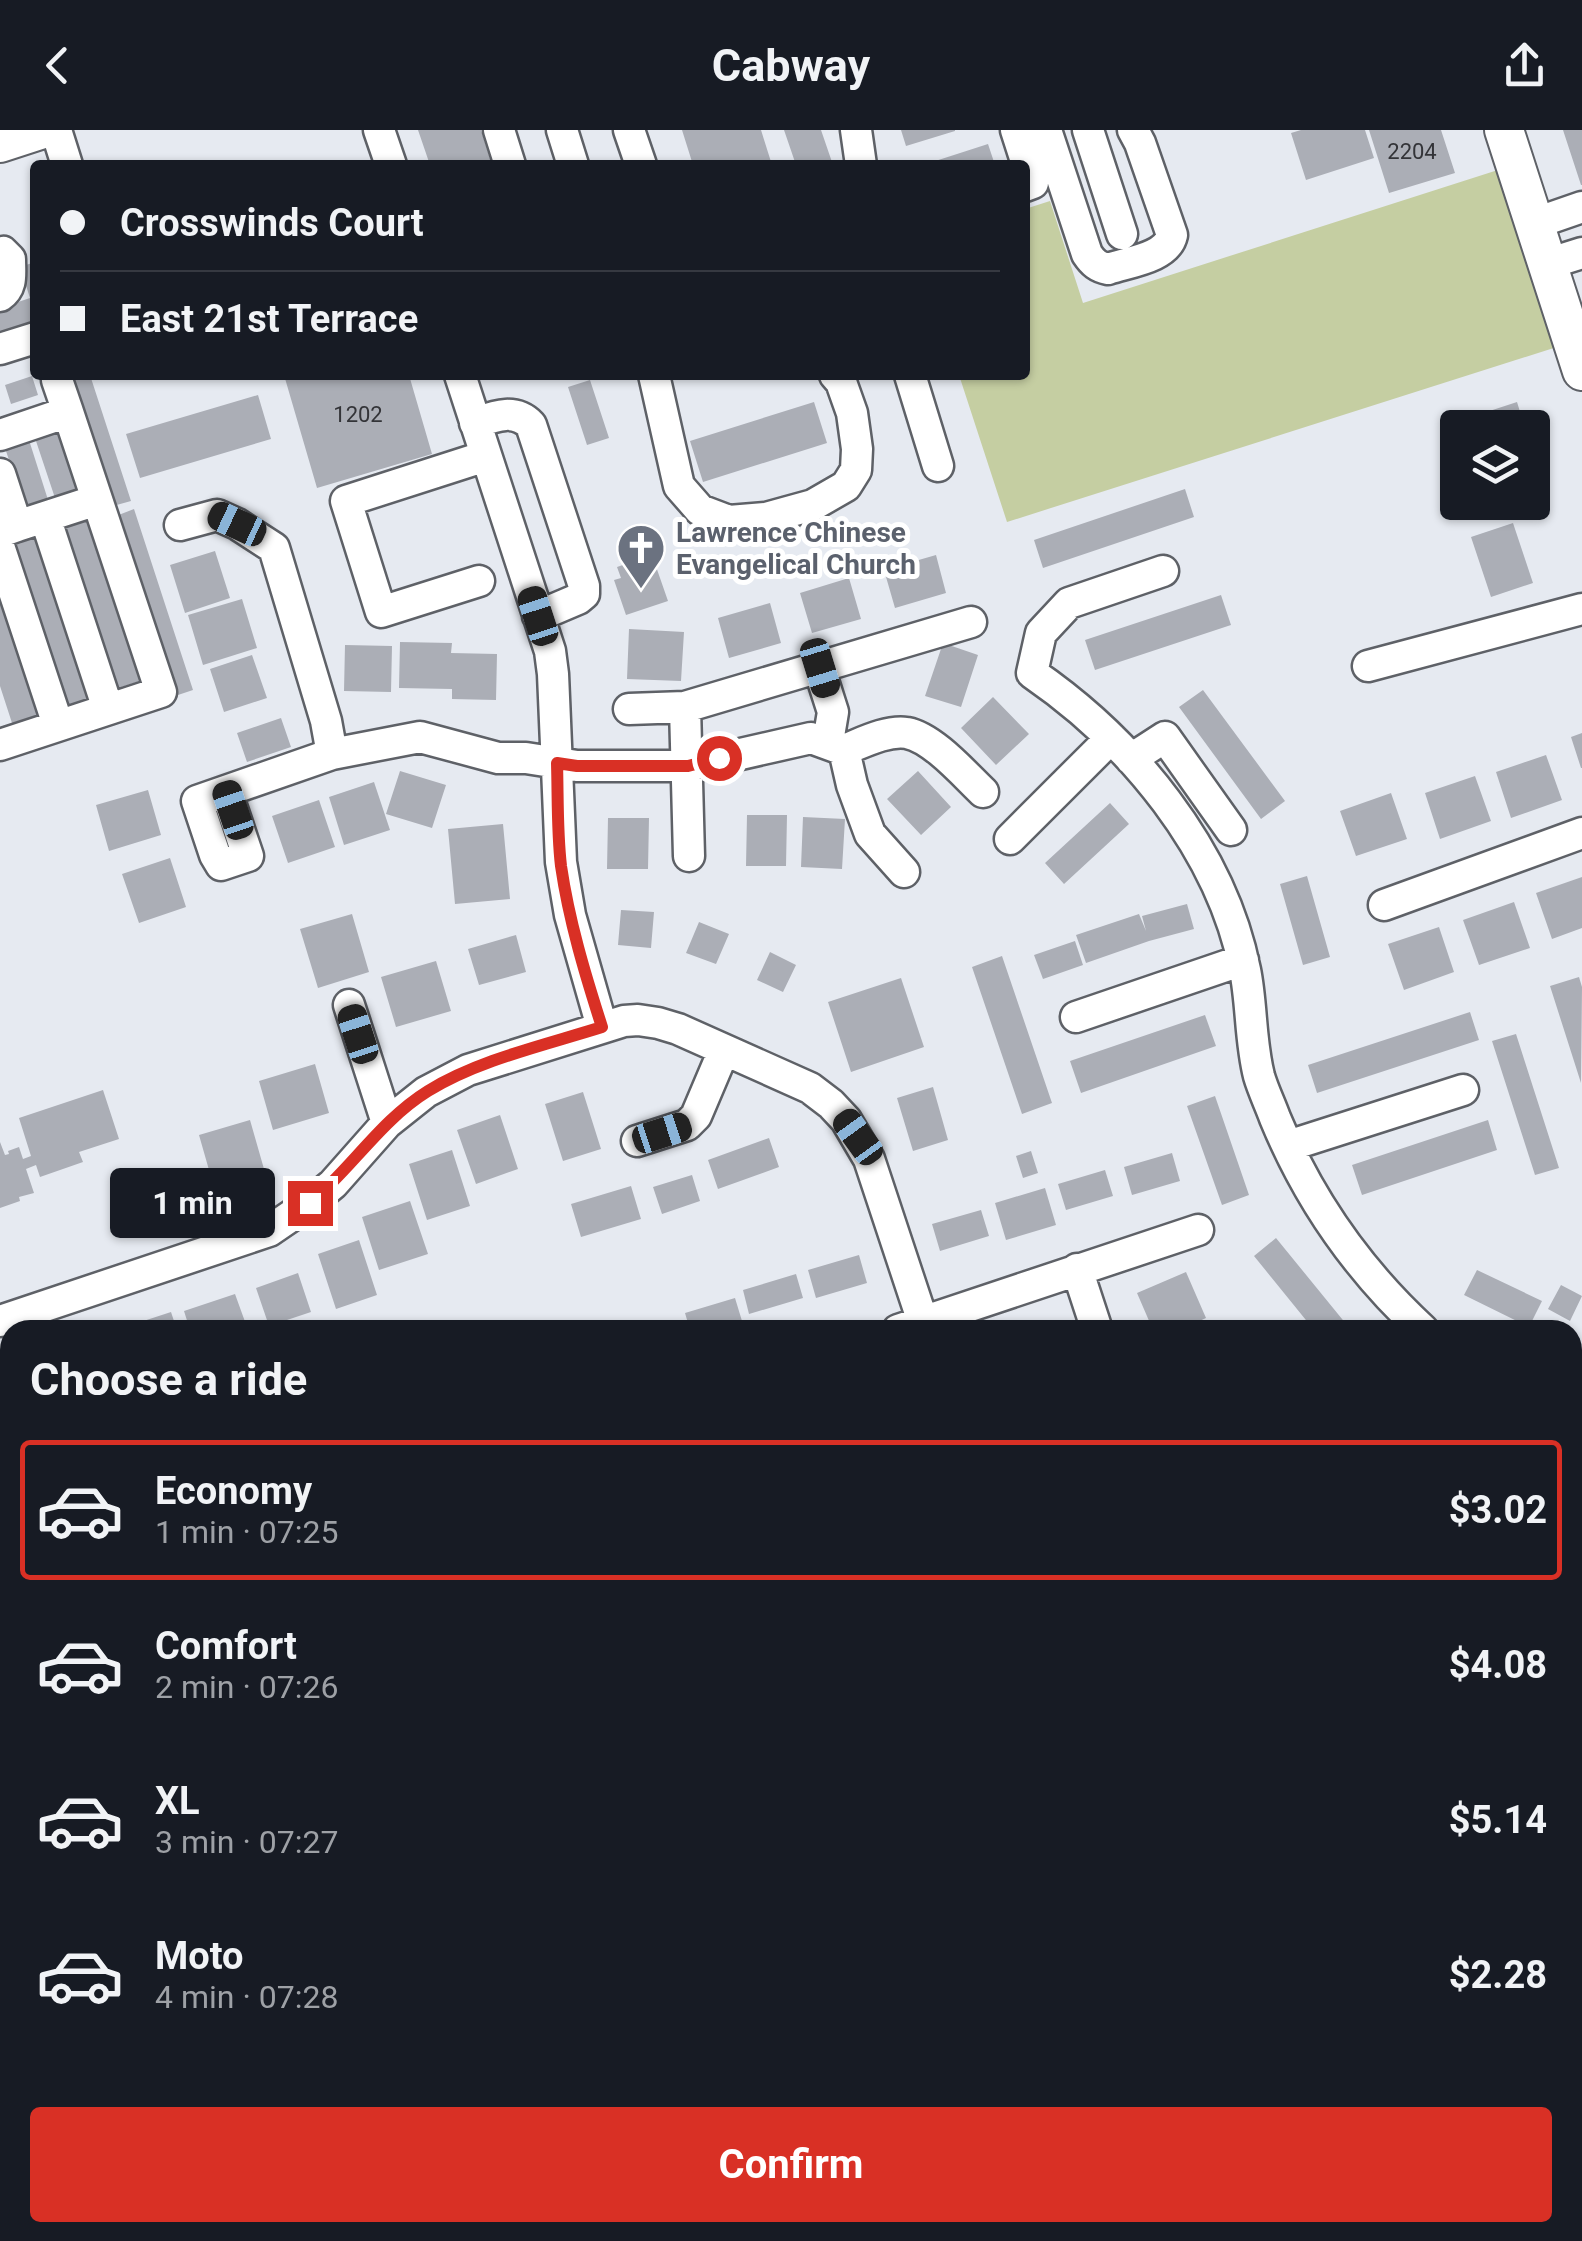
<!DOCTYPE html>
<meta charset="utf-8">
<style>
:root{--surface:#171b24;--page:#20242c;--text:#f1f3f6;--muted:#9ea1a6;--line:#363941;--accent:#d93025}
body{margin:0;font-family:Roboto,sans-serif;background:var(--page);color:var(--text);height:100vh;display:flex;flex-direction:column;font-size:38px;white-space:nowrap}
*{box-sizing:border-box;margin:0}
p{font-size:32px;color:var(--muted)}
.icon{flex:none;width:55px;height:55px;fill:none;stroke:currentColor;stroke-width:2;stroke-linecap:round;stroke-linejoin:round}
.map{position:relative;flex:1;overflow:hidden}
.sheet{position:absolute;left:0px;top:1190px;width:1582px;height:922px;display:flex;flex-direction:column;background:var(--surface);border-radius:30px 30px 0 0;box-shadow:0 2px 8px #0004}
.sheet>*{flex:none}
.hud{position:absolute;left:30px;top:30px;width:1000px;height:220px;border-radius:10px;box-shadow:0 2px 8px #0004;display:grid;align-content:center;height:220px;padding:0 30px;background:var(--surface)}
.tools{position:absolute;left:1440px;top:280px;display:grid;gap:20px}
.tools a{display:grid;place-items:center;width:110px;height:110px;border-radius:10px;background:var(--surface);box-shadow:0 2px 8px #0004;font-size:50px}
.end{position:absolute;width:45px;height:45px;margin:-22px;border:12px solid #d93025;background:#fff;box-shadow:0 0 0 5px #fff}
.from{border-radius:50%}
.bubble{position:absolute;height:70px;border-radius:10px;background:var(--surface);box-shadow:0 2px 8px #0004;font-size:32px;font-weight:700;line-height:70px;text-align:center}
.car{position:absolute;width:30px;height:60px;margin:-30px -15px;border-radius:12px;box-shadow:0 0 8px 2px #0007;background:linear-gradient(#222 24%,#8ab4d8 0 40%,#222 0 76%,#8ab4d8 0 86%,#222 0)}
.hud b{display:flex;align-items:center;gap:35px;height:95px;font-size:38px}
.hud b+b{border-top:2px solid var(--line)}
.hud i{width:25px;height:25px;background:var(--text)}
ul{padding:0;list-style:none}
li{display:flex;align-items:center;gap:30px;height:140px;margin:0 20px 15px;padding:0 10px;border:5px solid transparent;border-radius:10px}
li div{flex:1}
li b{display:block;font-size:38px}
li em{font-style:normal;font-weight:700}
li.selected{border-color:var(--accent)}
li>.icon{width:90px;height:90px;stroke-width:1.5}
h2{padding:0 30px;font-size:45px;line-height:120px}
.button{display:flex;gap:20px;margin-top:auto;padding:20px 30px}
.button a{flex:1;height:115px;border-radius:10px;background:var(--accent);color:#fff;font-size:40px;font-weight:700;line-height:115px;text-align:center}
header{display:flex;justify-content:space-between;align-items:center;height:130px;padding:0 30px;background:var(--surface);font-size:45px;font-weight:700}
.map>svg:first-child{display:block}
.green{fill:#c5cea2}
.building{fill:#abaeb6}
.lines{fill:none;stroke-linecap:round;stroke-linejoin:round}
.minor-casing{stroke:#5e6167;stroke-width:35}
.major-casing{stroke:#5e6167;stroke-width:42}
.minor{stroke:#fff;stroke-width:30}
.major{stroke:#fff;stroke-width:38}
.route{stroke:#d93025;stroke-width:12}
.labels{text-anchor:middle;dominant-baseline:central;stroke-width:10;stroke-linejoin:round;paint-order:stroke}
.number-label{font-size:22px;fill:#333438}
.worship-label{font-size:28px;font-weight:bold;fill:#5b616d;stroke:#fff;text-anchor:start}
</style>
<header><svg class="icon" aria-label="back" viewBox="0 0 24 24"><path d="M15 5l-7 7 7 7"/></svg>Cabway<svg class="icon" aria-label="share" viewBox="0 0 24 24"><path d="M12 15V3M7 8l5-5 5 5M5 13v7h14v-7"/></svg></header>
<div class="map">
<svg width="1582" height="2111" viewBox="0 0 1582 2111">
<rect width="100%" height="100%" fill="#e6eaf1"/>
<path class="green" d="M1501 39 1560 216 1007 392 959 245H1025V79L1050 71 1083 173Z"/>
<path class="building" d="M418 0H481L492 35H430Z
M682 0H761L772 35H693Z
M784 0H821L833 35H796Z
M901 0H955V1L906 16Z
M1301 0H1365L1374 28 1306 50 1291 3Z
M1369 0H1441L1455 43 1389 63Z
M1563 0H1582V55H1581Z
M988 14 995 35H926V34Z
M35 132V197L0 208V178L30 168 20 137Z
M69 245H90L131 371 113 376Z
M284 245H409L432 324 317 358Z
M32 246 38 265 11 274 5 255Z
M590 250 609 308 587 315 568 257Z
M258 265 271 309 140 348 126 304Z
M814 272 827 313 703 352 690 311Z
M1517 272 1525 298H1461L1459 291Z
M58 301 79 363 56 371 35 308Z
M29 310 49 373 26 381 5 318Z
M1185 359 1194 387 1043 438 1034 410Z
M134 379 193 560 175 566 116 386Z
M87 388 140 551 112 560 59 398Z
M1513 393 1533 453 1491 467 1471 407Z
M38 405 91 568 63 577 10 414Z
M215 421 230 468 185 483 170 435Z
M652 425 668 471 626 485 614 450 621 448 617 437Z
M936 425 946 463 895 478 884 440Z
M849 448 861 489 812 503 800 463Z
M0 462 41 584 12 593 0 556Z
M1221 465 1231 495 1095 540 1085 510Z
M242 469 257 518 203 535 188 485Z
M770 473 781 513 729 528 718 488Z
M629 499 684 502 681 551 627 549Z
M400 512 452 513 451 523 497 524 496 570 452 569V559L399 558Z
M943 513 978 525 961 577 925 566Z
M345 515 392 516 391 562 344 561Z
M252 525 267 568 224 582 210 539Z
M1203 560 1285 671 1261 689 1179 577Z
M993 567 1029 604 996 635 961 598Z
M281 588 291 617 247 632 237 603Z
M1582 603V638H1581L1571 607Z
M1546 625 1562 670 1511 688 1496 642Z
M400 641 446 655 432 698 386 684Z
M918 641 951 677 921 705 887 669Z
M1475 646 1491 691 1440 709 1425 663Z
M374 652 390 700 344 715 329 667Z
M148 660 161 705 109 721 96 675Z
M1391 663 1407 709 1356 726 1340 681Z
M319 670 335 717 288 733 272 686Z
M1110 673 1129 694 1064 754 1045 733Z
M747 685H787L786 736H746Z
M803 687 845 689 842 739 801 737Z
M608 688H649L648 739H607Z
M503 694 510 769 455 774 448 699Z
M170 728 186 777 139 793 122 744Z
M1307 746 1330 827 1303 835 1280 754Z
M1582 747V798L1552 809 1536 763Z
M1514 772 1530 818 1479 835 1463 790Z
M1187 774 1194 799 1149 811 1086 833 1076 805 1139 784 1146 801 1142 786Z
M621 780 654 782 651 818 618 815Z
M352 784 369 842 318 858 300 799Z
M699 792 729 804 716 834 686 823Z
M1439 797 1454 842 1404 860 1388 814Z
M516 805 526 842 479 855 468 819Z
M1075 811 1083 835 1043 849 1034 825Z
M770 822 796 835 783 862 757 850Z
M1002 826 1052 973 1022 984 972 837Z
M436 831 451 881 396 897 381 847Z
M1579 847 1582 857 1581 953 1550 856Z
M901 848 924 917 851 942 828 872Z
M1470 882 1479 910 1317 963 1308 935Z
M1205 885 1216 916 1081 963 1070 931Z
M1516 904 1559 1038 1535 1045 1492 911Z
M315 934 329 983 273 1000 259 951Z
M933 957 948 1010 913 1021 897 968Z
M103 960 119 1009 79 1022 83 1032 40 1047 36 1035 26 1039 34 1063 19 1067 20 1071 0 1078V1012L5 1025 9 1024 8 1021 19 1017 23 1029 31 1026 19 988Z
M583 962 601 1019 563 1031 545 974Z
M1215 966 1249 1065 1222 1075 1187 976Z
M500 985 518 1039 476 1054 457 1000Z
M250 990 266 1046 215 1061 199 1005Z
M1488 990 1497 1020 1362 1065 1352 1035Z
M769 1008 779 1037 718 1059 708 1030Z
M452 1020 470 1076 427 1090 409 1034Z
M1031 1021 1038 1043 1023 1048 1016 1026Z
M1172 1023 1180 1051 1132 1065 1124 1037Z
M1105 1040 1113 1066 1066 1080 1058 1054Z
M692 1045 700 1071 662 1084 653 1057Z
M631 1056 641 1089 581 1107 571 1074Z
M1045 1058 1056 1095 1006 1110 995 1073Z
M410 1071 428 1124 379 1140 362 1087Z
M981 1080 989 1106 940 1121 932 1094Z
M1276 1108 1351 1200H1314L1254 1126Z
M359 1110 377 1165 336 1179 318 1124Z
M859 1125 867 1153 816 1168 808 1140Z
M1477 1140 1542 1171 1529 1197 1464 1165Z
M1186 1142 1206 1188 1180 1200H1153L1137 1163Z
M298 1143 311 1182 269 1196 256 1158Z
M796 1144 803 1168 749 1184 743 1160Z
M1561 1155 1582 1166 1570 1191 1548 1179Z
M235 1164 248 1200H190L184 1181Z
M735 1168 742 1191 710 1200H690L685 1183Z
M171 1182 177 1200H119V1199Z
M1040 1190 1043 1200H1009V1199Z
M0 1464 10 1471V1652L0 1668Z
M0 1854 10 1860V1878L0 1896Z
M1576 1981 1582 2002 1572 2006V1982Z
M0 2017 10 2024V2071L0 2064Z
M55 2102H77L68 2111H63Z
M221 2102H247L229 2111H225Z
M409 2102H435L437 2111H412Z
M1048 2102H1101L1104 2111H1051Z
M1117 2102H1145V2103L1119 2111Z
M1035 2103 1037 2111H1012L1011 2110Z
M601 2104 604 2111H581V2110Z"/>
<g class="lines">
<g class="minor-casing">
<path id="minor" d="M56 0 67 35
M379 0 391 35
M499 0 510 35
M562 0 573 35
M629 0 641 35
M856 0 861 35
M1016 0 1033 53 1025 56
M1046 0 1087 124C1093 133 1098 137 1108 139 1128 132 1167 128 1172 105L1140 13 1133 0
M1088 0 1122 104
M1533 94 1582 77
M0 123 3 122 10 129C10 144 13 157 0 166
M1547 134 1582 123
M0 219 35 208
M460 245 550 521 553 544 561 732 570 785 602 897
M654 245 679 356 700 380 729 391 766 388 813 375 846 356 856 340 857 319 852 283 841 252 835 245
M910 245 938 336
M57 250 68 282
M475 293C495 286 515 278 531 295L584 456V464L578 469 538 486
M0 305 68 282 161 562 0 615
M0 344 17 396 0 402
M45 387 108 579
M180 395 217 385 237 394 274 418 326 591 332 624 420 607 498 628H526L577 636H688L811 608 844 620
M17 396 97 370
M0 419 58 595
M1163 441 1069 473 1041 503 1032 543C1131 611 1221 719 1245 840 1252 874 1250 911 1259 946 1263 960 1270 974 1275 988 1308 1068 1359 1141 1423 1200
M479 451 381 482 346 371 486 326
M1368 536 1582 479
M819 538 833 582 828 612
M685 577 689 726
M629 579 685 577 971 492
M1131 629 1165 607 1231 700
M226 661 248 726 221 735 215 725 197 671 332 624
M1010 709 1111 608
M904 742 870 704 852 655 844 620C862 613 886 600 907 603 933 608 964 644 983 662
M1384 775 1582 703
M349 875 387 993
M1076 887 1243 830
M637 1011 687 995 696 986 724 920
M1288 1016 1463 960
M1077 1139 1097 1200
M0 1191 269 1101 310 1073 333 1054 387 993 426 962 468 940 624 891 638 890 658 893 678 899 810 958 831 974 846 990 869 1029 923 1192
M898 1200 1198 1100
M1572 1260 1582 1259
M0 1333 10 1342
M0 1715 10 1699
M0 1957 10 1963
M148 2102 153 2111
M499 2102 503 2111
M866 2108 881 2102"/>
</g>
<g class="major-casing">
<path id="major" d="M1504 0 1582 241
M0 13 40 0"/>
</g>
<use href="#minor" class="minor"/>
<use href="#major" class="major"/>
</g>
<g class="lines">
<path class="route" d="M310 1073C351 1039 381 990 428 961 478 930 545 915 602 897 585 844 569 791 561 736 557 702 558 667 557 633L577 636H688L719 628"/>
</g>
<defs>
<g id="church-pin" transform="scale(2.5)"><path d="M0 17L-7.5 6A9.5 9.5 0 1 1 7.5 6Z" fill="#6b7280" stroke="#fff"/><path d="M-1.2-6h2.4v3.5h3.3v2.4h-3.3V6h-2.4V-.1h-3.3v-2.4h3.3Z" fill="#fff"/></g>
</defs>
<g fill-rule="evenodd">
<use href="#church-pin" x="641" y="418"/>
</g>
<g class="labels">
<g class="number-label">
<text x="1412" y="21">2204</text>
<text x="358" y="284">1202</text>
</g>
<g class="worship-label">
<text x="676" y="402">Lawrence Chinese<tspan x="676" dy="32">Evangelical Church</tspan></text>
</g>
</g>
</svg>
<div class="tools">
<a><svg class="icon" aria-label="layers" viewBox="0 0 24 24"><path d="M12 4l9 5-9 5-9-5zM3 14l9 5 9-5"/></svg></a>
</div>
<i class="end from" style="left:719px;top:628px"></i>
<i class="end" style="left:310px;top:1073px"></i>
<div class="bubble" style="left:110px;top:1038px;width:165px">1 min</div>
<i class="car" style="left:237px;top:394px;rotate:295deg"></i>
<i class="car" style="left:538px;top:486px;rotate:342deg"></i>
<i class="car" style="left:820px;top:538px;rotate:163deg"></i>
<i class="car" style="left:233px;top:680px;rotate:341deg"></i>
<i class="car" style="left:358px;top:904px;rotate:342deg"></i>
<i class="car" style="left:662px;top:1003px;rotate:72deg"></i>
<i class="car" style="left:858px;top:1007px;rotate:324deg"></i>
<div class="hud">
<b><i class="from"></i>Crosswinds Court</b>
<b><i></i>East 21st Terrace</b>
</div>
<section class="sheet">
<h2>Choose a ride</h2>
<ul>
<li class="selected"><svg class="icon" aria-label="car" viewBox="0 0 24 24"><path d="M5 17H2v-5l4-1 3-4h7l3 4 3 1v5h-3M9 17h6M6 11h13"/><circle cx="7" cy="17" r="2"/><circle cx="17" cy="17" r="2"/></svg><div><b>Economy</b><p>1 min · 07:25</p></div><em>$3.02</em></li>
<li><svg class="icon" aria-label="car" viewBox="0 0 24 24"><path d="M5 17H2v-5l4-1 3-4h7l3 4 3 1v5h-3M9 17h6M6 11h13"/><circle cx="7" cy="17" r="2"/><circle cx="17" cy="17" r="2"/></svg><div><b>Comfort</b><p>2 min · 07:26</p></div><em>$4.08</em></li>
<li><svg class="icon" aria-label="car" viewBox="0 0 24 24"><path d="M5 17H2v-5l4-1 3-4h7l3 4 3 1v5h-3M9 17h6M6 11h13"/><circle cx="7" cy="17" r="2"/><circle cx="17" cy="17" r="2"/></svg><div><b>XL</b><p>3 min · 07:27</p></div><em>$5.14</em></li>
<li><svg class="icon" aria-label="car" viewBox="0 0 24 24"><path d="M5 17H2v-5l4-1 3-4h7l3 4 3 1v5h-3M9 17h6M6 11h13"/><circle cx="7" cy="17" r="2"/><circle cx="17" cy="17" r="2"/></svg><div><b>Moto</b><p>4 min · 07:28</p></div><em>$2.28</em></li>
</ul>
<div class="button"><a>Confirm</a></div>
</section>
</div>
